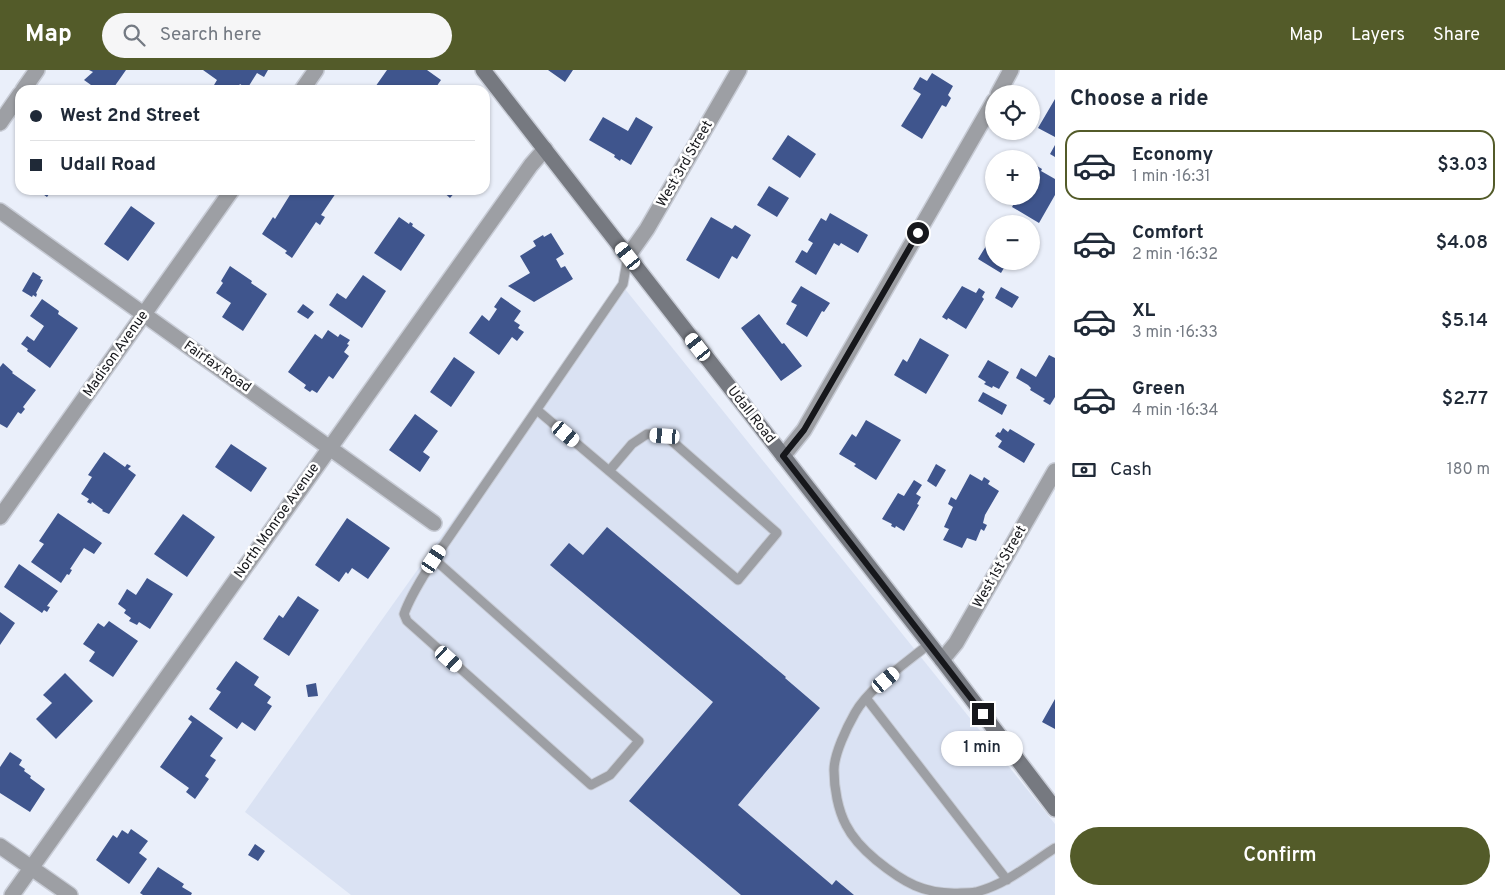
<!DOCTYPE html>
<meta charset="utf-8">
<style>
:root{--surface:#fff;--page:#f6f6f7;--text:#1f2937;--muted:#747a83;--line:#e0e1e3;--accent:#535b29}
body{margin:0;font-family:Overpass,sans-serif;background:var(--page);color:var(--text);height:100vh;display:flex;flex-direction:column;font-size:19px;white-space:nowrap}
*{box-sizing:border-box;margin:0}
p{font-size:16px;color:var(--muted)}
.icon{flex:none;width:28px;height:28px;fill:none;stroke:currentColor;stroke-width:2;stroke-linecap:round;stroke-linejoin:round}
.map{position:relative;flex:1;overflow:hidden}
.details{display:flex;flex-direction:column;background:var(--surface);width:450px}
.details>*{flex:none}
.hud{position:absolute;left:15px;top:15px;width:475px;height:110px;border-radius:15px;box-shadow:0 1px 4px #0004;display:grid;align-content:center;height:110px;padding:0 15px;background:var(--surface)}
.controls{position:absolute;left:985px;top:15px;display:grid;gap:10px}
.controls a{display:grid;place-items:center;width:55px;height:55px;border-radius:50%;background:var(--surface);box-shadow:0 1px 4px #0004;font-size:25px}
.end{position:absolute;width:22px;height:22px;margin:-11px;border:6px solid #16171b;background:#fff;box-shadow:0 0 0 2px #fff}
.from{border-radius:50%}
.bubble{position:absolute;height:35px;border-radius:18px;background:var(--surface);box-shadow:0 1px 4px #0004;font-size:16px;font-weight:600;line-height:35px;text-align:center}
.car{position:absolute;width:15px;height:30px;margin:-15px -8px;border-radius:6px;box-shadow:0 0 4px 1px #0007;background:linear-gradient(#fff 24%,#345 0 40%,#fff 0 76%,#345 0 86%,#fff 0)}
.hud b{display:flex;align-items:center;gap:18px;height:48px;font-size:19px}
.hud b+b{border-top:1px solid var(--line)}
.hud i{width:12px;height:12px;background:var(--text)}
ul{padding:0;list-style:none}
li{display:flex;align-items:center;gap:15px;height:70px;margin:0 10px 8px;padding:0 5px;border:2px solid transparent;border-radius:15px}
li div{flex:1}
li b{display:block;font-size:19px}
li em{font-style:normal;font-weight:600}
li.on{border-color:var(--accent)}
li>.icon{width:45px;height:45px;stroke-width:1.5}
h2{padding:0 15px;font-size:22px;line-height:60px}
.pay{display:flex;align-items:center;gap:12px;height:55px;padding:0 15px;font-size:19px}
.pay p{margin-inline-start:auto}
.cta{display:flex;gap:10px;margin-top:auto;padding:10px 15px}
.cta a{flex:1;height:58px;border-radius:30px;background:var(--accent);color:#fff;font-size:20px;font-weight:600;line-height:58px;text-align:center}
header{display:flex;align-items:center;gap:30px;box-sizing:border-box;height:70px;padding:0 25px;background:var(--accent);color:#fff}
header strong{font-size:24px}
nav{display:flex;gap:28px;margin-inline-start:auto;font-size:18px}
.search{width:350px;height:45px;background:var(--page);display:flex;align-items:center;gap:12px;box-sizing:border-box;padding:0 18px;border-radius:28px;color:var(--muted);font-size:19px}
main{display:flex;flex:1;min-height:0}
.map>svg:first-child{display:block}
.built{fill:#dae2f3}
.building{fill:#3f558d}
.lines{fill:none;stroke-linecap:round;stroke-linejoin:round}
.lane-casing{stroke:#c8ccd6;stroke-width:11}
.street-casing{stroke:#c8ccd6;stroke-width:18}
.secondary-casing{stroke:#c8ccd6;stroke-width:18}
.lane{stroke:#9d9fa4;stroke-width:9}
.street{stroke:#9d9fa4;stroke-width:15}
.secondary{stroke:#767980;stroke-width:15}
.route{stroke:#16171b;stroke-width:6}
.labels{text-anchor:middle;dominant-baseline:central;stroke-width:5;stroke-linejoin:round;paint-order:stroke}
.street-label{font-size:14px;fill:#16171b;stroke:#fff}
</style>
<header>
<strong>Map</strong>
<div class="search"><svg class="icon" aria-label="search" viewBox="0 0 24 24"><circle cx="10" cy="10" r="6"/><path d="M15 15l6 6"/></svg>Search here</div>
<nav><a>Map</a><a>Layers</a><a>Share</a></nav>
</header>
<main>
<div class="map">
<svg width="1055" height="825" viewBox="0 0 1055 825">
<rect width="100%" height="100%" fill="#eaeffa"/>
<path class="built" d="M621 214 1055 754V825H351L245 742Z"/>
<path class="building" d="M89 0H126L112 20H98L84 10 93 2Z
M203 0H268L264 7 257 3 247 19 240 14 236 20H220L214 15 217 10Z
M387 0H427L441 10 434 20H409L407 18 406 20H373Z
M548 0H573L565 12Z
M932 3 953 16 948 25 951 28 946 37 942 35 922 69 901 56 921 24 913 19 920 7 927 11Z
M1055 29V67L1038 58Z
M603 47 628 61 636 47 653 57 631 95 621 89 620 91 614 87 615 85 589 70Z
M788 65 816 84 800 108 772 89Z
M1055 75V87L1050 84Z
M1031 96 1036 98 1037 96 1042 99 1041 101 1055 109V125L1039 153 1012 137 1018 126H1031Z
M769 116 789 128 777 147 757 135Z
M37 120H52L47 127Z
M293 120H332L336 123 321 145 325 147 320 155 316 152 292 188 285 183 287 181 262 164 273 147 275 149Z
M441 120H457L450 128Z
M131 136 155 153 128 191 104 174Z
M830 143 868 165 858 183 841 173 839 176 834 173 816 205 795 192 802 180 807 183 813 173 808 170 821 148 826 151Z
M399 147 409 154 410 152 413 154 412 156 425 165 401 201 374 183Z
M711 147 732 159 735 155 751 165 737 189 732 186 719 209 686 190Z
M551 163 564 184 556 189 561 198 565 196 573 209 534 232 508 216 530 203 520 186 536 176 533 171 543 165 544 167Z
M994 163V191H1008L1001 203 978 189Z
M230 196 252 211 251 213 267 224 243 261 222 247 231 233 216 223 223 213 221 211Z
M33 202 41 207 40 209 43 210 36 223 37 224 36 227 33 225 32 227 22 221Z
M363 205 386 221 362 258 329 235 337 223 346 229Z
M801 216 830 233 824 242 822 241 807 267 786 254 797 235 791 232Z
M962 216 976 223 979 218 985 222 982 227 984 229 966 259 948 248 947 250 942 247Z
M1001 217 1019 227 1012 238 995 228Z
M501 227 521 241 514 251 520 255 518 258 524 262 517 271 512 267 499 285 469 263 482 245 489 251 497 239 494 237Z
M42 229 59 241 58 244 78 258 50 298 27 281 28 279 21 274 27 266 34 271 44 256 30 246Z
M303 234 314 242 308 249 297 242Z
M759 244 782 274 784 273 802 296 781 311 741 258Z
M328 260 338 267 340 264 350 270 347 274 349 275 344 282 349 286 333 309 329 306 317 323 312 320 310 322 304 318 306 315 288 302 315 264 322 269Z
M920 268 949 285 926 324 894 305 903 289 907 292Z
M1049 285 1055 288V327L1050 335 1043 331 1045 329 1030 320 1031 318 1028 315 1016 308 1021 298 1036 307Z
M454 287 475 302 451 337 430 322Z
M988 290 1009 302 999 319 993 316 992 318 984 314 986 312 978 307Z
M3 293 13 302 12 303 36 320 23 337 25 339 21 344 18 342 7 358 0 354V297Z
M983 322 1007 335 1002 345 978 331Z
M415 344 438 361 423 382 430 387 420 402 389 380Z
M866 350 901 370 876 410 854 396 856 394 839 384 852 364 856 367Z
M1003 358 1008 362 1010 359 1035 374 1024 393 998 377 1002 371 995 366 998 362 1000 363Z
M231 374 267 398 251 422 215 397Z
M104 382 125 397 127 394 131 396 128 399 136 405 109 444 102 441 103 440 92 432 91 434 87 432 89 429 81 424 92 407 88 405Z
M936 394 946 400 936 417 927 411Z
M970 404 982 411 984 407 990 411 988 414 999 421 985 445 983 453 987 455 984 461 981 459 976 471 967 468 962 478 943 470 949 459 944 457 953 437 948 434 951 427 956 430Z
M914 410 922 415 916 424 921 427 917 434 919 435 904 461 896 456 895 458 891 456 892 454 882 449 898 423 904 426Z
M58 443 102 473 94 484 84 478 70 499 72 500 69 505 67 504 61 513 31 492 44 474 39 471Z
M183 444 215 467 187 507 154 484Z
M347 448 390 478 368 509 352 498 348 504 346 502 339 512 315 495Z
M607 457 786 607 785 608 820 638 738 735 832 815 836 810 854 825H741L629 731 713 632 550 495 569 473 583 485Z
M19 494 58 521 47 536 50 537 47 542 44 540 42 543 4 517Z
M147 508 173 524 150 559 139 552 137 555 129 551 131 548 124 543 126 540 118 534 127 519 136 525Z
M298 526 319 540 289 586 263 569 279 545 283 548Z
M0 542 15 553 0 575Z
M109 551 138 571 113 607 89 591 95 582 83 574 98 553 104 557Z
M236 591 259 607 254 615 271 627 267 633 272 636 255 661 242 652 237 659 209 639 221 622 216 619Z
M65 603 93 631 56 669 36 649 52 633 43 625Z
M316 613 318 626 308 627 306 615Z
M1055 629V659L1042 652Z
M191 645 223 668 210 686 216 690 205 706 209 709 195 729 186 722 189 718 160 697 192 652 188 649Z
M10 682 22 690 19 695 25 699 24 701 31 706 30 708 45 719 30 742 0 723V697Z
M131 759 148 771 139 783 147 789 129 814 96 790 113 765 117 768 122 760 128 764Z
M255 774 265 781 258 791 248 785Z
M158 797 184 814 182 817 192 823 191 825H143L140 823Z"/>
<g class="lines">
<g class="lane-casing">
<path id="lane" d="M537 340 738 510 777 463 665 365 647 364 632 374 609 401
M434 489 639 671 610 705 591 715 407 551 404 544C411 524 423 507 434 489L623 214 628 186
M929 574C906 593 869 618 855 643 847 657 834 684 834 700 834 718 838 740 846 755 853 769 864 780 876 790 903 812 924 825 961 823 966 823 971 823 976 822 1005 815 1030 794 1055 778
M866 628 1007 810"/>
</g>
<g class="street-casing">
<path id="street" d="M23 20 37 0
M302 20 316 0
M998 24 1011 0
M0 53 20 24
M0 141 434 453
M628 186 647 159 739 0
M783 386 804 360 994 31
M0 447 232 120
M942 590 956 573 1055 401
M0 776 70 825
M12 825 531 95 545 79"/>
</g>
<g class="secondary-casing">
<path id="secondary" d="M483 0 942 590 1055 739"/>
</g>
<use href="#lane" class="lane"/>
<use href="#street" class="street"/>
<use href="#secondary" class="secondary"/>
</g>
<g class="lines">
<path class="route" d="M918 163 804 360 783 386 983 644"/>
</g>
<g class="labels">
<g class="street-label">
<text transform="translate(685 94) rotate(-60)">West 3rd Street</text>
<text transform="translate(116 284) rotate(-55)">Madison Avenue</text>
<text transform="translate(217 297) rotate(35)">Fairfax Road</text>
<text transform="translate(751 345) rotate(52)">Udall Road</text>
<text transform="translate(277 451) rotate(-55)">North Monroe Avenue</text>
<text transform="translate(1000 497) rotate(-60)">West 1st Street</text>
</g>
</g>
</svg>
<div class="controls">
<a><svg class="icon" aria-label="locate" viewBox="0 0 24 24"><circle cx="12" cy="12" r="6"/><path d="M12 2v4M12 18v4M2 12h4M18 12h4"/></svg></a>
<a>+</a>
<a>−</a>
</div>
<i class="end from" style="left:918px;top:163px"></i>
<i class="end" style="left:983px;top:644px"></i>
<div class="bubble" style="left:941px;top:661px;width:82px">1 min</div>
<i class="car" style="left:628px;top:186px;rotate:322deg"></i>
<i class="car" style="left:698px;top:277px;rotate:322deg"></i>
<i class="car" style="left:566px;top:364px;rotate:130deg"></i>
<i class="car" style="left:665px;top:366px;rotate:274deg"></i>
<i class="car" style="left:434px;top:489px;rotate:34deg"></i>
<i class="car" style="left:449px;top:589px;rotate:132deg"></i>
<i class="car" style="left:886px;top:610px;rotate:50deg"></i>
<div class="hud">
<b><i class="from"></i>West 2nd Street</b>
<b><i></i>Udall Road</b>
</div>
</div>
<section class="details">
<h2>Choose a ride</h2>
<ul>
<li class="on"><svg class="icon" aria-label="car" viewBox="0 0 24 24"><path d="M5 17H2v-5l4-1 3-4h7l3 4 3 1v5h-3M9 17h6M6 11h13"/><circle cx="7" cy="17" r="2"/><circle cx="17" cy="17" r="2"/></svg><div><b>Economy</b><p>1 min · 16:31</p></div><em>$3.03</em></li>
<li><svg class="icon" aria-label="car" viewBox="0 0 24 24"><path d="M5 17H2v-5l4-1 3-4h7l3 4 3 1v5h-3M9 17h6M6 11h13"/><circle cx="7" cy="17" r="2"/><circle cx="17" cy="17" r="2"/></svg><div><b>Comfort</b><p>2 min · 16:32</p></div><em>$4.08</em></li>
<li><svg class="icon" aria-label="car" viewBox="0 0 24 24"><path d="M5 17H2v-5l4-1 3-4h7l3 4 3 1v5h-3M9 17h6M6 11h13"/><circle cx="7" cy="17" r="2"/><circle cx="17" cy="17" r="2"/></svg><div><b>XL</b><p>3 min · 16:33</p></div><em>$5.14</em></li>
<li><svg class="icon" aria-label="car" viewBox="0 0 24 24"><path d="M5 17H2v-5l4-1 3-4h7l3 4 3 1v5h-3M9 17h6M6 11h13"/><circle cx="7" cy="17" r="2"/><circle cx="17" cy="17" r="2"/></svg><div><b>Green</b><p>4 min · 16:34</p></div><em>$2.77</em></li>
</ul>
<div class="pay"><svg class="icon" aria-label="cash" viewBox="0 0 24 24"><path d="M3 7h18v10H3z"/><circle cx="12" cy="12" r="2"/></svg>Cash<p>180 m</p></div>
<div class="cta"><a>Confirm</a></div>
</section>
</main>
